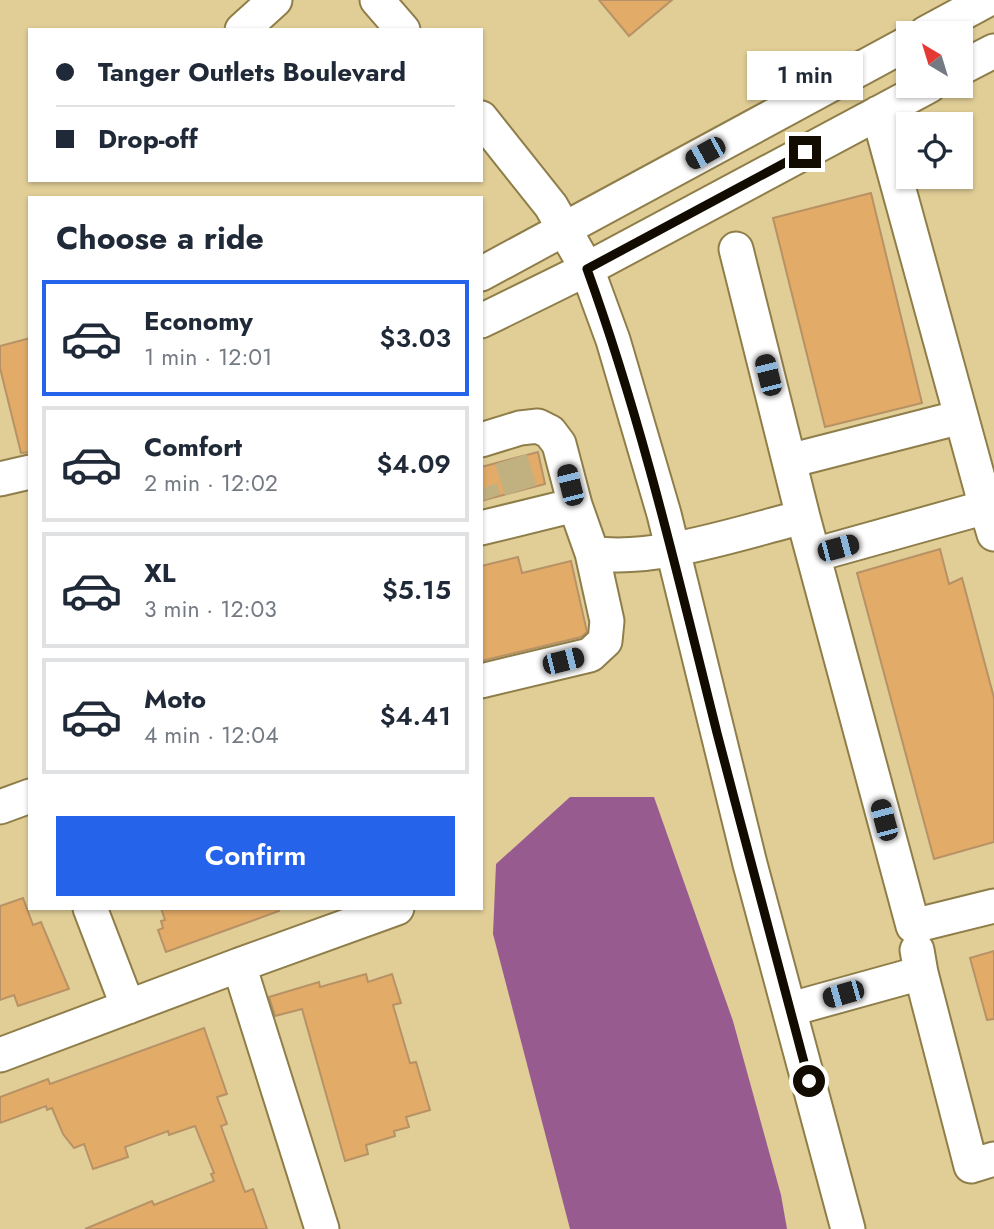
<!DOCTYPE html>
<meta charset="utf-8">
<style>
:root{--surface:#fff;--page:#f6f6f7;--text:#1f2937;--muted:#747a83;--line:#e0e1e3;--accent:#2563eb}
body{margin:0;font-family:Jost,sans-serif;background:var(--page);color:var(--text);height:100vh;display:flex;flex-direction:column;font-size:26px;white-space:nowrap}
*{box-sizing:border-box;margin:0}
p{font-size:23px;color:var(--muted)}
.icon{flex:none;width:38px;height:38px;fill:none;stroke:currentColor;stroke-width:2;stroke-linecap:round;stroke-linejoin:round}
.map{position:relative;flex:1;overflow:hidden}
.drawer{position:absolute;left:28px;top:196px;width:455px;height:714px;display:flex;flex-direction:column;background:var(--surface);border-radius:0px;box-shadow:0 2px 5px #0004}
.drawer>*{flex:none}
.guide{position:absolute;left:28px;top:28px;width:455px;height:154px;border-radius:0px;box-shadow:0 2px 5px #0004;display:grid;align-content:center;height:154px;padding:0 28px;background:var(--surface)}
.needle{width:46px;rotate:322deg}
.tools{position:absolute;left:896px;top:21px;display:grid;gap:14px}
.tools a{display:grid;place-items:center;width:77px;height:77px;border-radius:0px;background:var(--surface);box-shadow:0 2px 5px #0004;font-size:35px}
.end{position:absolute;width:32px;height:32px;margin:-16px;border:9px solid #120b00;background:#fff;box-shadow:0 0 0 4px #fff}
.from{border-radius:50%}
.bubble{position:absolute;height:49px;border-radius:0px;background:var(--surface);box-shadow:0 2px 5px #0004;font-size:23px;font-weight:600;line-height:49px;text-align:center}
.car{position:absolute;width:21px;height:42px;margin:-21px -10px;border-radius:9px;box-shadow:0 0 5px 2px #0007;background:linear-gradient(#222 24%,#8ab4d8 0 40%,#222 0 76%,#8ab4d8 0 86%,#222 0)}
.guide b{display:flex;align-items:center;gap:24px;height:66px;font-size:26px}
.guide b+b{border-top:2px solid var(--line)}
.guide i{width:18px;height:18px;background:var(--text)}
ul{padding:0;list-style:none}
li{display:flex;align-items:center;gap:21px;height:116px;margin:0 14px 10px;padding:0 14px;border:4px solid var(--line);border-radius:0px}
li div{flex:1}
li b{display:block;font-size:26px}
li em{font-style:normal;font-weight:600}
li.on{border-color:var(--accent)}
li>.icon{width:63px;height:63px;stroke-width:1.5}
h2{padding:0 28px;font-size:32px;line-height:84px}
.button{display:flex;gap:14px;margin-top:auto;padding:14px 28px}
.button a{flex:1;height:80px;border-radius:0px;background:var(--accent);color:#fff;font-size:28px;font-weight:600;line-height:80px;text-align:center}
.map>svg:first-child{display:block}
.water{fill:#975b90}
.building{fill:#e2ab67;stroke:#b79266;stroke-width:2}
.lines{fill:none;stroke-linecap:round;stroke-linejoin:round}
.minor-tunnel{stroke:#c2b180;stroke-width:33;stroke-dasharray:33 17;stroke-linecap:butt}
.minor-casing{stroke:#8f7e49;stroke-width:37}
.minor{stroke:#fff;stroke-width:33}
.route{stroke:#120b00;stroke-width:9}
</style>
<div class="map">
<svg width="994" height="1229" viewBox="0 0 994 1229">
<rect width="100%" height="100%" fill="#e1ce97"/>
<path class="water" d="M570 797H654L733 1021 781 1195 787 1229H570L493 934 496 864Z"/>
<path class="building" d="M599 0H672L629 36Z
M871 193 922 403 825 427 773 218Z
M30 338V452L21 453 0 368V346Z
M538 452 545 484 481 501V467Z
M940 549 949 584 962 578 994 698V842L934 859 857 573Z
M518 557 522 573 571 561 587 632 581 637 481 661V566Z
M23 898 33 925 41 922 69 989 18 1006 14 995 0 1000V906Z
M161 908H278L279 911 166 952 158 930 163 928 161 921 165 920Z
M994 951V1019L987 1020 970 958Z
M366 974 368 982 392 974 401 1003 393 1005 410 1063 416 1062 430 1110 406 1117 409 1127 394 1131 395 1136 366 1145 368 1154 345 1161 302 1009 275 1016 269 997 319 982 320 987Z
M204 1028 227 1094 217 1097 227 1124 221 1126 245 1192 253 1189 267 1229H85L152 1201 154 1205 214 1181 211 1174 214 1173 195 1126 169 1135 168 1131 125 1147 128 1157 93 1169 84 1144 74 1148 63 1134 52 1108 47 1110 46 1106 0 1123V1097L48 1079 50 1084Z"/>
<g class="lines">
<path class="minor-tunnel" d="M511 459 521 491
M481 489 485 500"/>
<g class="minor-casing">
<path id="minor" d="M377 0 403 30
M242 30 275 0
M926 33 987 0
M961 68 994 51
M878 113 986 507
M481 118 551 206 587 269 613 340 664 514 750 864 848 1229
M736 249 803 517 913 926 994 906
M481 274 908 43
M481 321 587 269 929 86
M481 440 520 428 538 426 550 432 559 444 575 505 592 553C653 563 742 532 803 517
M789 461 961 417
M0 479 30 472
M481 528 575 505
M814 555 986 507 994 534
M481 681 590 655 605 641 607 621 592 553
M0 807 30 796
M90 908 128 1007
M239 965 397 908
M921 973 971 1166 994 1159
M791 1009 921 973 917 950
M0 1055 239 965 322 1229"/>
</g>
<use href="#minor" class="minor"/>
</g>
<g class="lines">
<path class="route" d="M805 152 587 269C642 421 678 577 717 733 747 849 779 964 809 1081"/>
</g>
</svg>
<div class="tools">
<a><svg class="needle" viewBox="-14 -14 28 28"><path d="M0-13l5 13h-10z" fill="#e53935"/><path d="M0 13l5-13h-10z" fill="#747a83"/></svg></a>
<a><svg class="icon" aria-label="locate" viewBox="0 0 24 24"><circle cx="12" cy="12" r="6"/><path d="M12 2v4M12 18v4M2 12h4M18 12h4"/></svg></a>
</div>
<i class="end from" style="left:809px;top:1081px"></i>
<i class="end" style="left:805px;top:152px"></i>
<div class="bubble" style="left:747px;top:51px;width:116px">1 min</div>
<i class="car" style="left:705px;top:153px;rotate:241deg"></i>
<i class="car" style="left:768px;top:375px;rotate:346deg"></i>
<i class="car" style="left:570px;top:485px;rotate:346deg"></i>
<i class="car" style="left:838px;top:548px;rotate:75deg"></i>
<i class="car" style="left:563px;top:661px;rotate:76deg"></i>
<i class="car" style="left:884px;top:820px;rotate:345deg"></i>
<i class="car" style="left:843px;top:994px;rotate:254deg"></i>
<div class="guide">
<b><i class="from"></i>Tanger Outlets Boulevard</b>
<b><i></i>Drop-off</b>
</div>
<section class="drawer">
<h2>Choose a ride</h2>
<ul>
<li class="on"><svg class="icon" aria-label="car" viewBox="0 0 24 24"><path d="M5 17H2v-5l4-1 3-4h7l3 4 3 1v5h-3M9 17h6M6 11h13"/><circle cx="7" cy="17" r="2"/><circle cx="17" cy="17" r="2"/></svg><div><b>Economy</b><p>1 min · 12:01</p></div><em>$3.03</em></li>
<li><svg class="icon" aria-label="car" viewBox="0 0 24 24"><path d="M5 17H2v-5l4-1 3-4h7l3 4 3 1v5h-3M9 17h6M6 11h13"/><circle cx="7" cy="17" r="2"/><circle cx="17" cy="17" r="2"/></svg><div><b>Comfort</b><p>2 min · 12:02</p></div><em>$4.09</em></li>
<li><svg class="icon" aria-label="car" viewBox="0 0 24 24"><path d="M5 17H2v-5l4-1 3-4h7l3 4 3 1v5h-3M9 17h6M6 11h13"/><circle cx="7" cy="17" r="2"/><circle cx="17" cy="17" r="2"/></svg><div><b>XL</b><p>3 min · 12:03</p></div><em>$5.15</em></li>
<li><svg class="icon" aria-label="car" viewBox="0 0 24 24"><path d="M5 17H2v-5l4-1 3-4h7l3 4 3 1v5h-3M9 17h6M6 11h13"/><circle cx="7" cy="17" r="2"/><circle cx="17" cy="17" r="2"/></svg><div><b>Moto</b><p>4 min · 12:04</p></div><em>$4.41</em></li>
</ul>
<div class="button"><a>Confirm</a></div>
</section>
</div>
